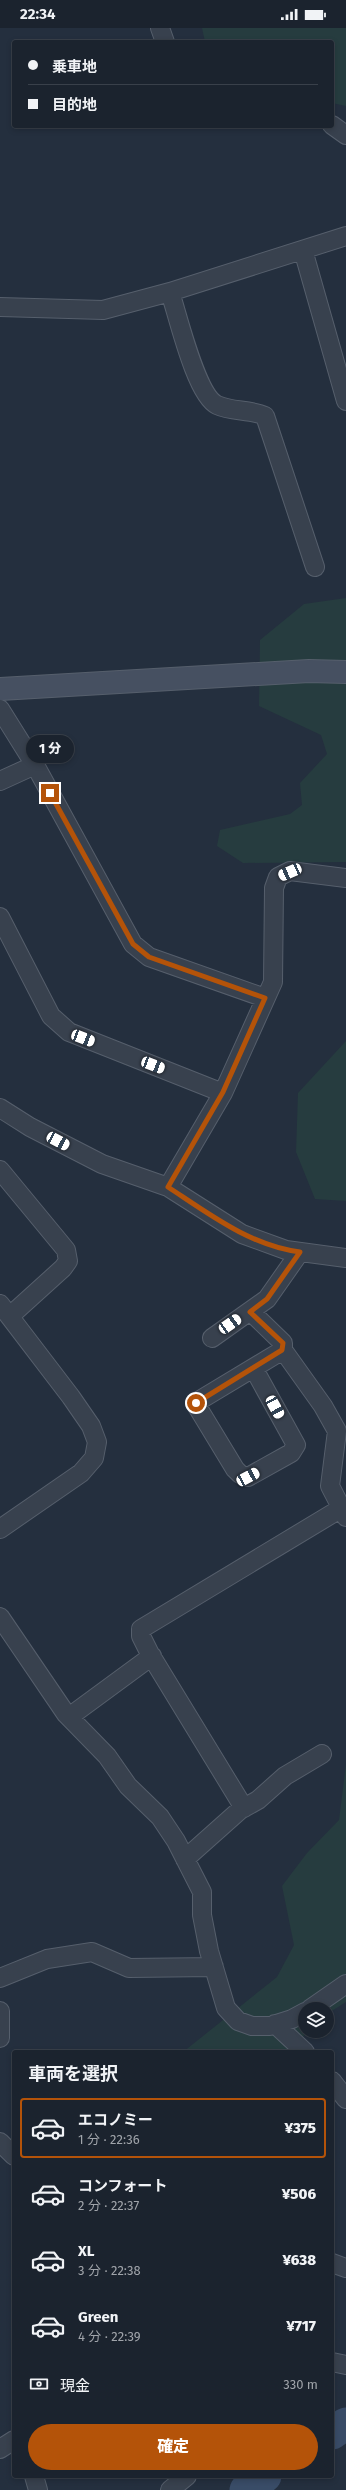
<!DOCTYPE html>
<html lang="ja">
<meta charset="utf-8">
<style>
:root{--surface:#1b232e;--page:#282f3a;--text:#f1f3f6;--muted:#a0a4aa;--line:#39404a;--accent:#b45309}
body{margin:0;font-family:"Fira Sans","Noto Sans JP",sans-serif;background:var(--page);color:var(--text);height:100vh;display:flex;flex-direction:column;font-size:15px;white-space:nowrap}
*{box-sizing:border-box;margin:0}
p{font-size:13px;color:var(--muted)}
.icon{flex:none;width:22px;height:22px;fill:none;stroke:currentColor;stroke-width:2;stroke-linecap:round;stroke-linejoin:round}
.map{position:relative;flex:1;overflow:hidden}
.drawer{position:absolute;left:12px;top:2022px;width:322px;height:428px;display:flex;flex-direction:column;background:var(--surface);border-radius:4px;box-shadow:0 2px 6px #0003,0 0 0 1px var(--line)}
.drawer>*{flex:none}
.top-card{position:absolute;left:12px;top:12px;width:322px;height:88px;border-radius:4px;box-shadow:0 2px 6px #0003,0 0 0 1px var(--line);display:grid;align-content:center;height:88px;padding:0 16px;background:var(--surface)}
.fabs{position:absolute;left:298px;top:1974px;display:grid;gap:8px}
.fabs a{display:grid;place-items:center;width:36px;height:36px;border-radius:50%;background:var(--surface);box-shadow:0 2px 6px #0003,0 0 0 1px var(--line);font-size:20px}
.end{position:absolute;width:18px;height:18px;margin:-9px;border:5px solid #b45309;background:#fff;box-shadow:0 0 0 2px #fff}
.from{border-radius:50%}
.bubble{position:absolute;height:28px;border-radius:14px;background:var(--surface);box-shadow:0 2px 6px #0003,0 0 0 1px var(--line);font-size:13px;font-weight:800;line-height:28px;text-align:center}
.car{position:absolute;width:12px;height:24px;margin:-12px -6px;border-radius:5px;box-shadow:0 0 3px 1px #0007;background:linear-gradient(#fff 24%,#345 0 40%,#fff 0 76%,#345 0 86%,#fff 0)}
.top-card b{display:flex;align-items:center;gap:14px;height:38px;font-size:15px}
.top-card b+b{border-top:1px solid var(--line)}
.top-card i{width:10px;height:10px;background:var(--text)}
ul{padding:0;list-style:none}
li{display:flex;align-items:center;gap:12px;height:60px;margin:0 8px 6px;padding:0 8px;border:2px solid transparent;border-radius:4px}
li div{flex:1}
li b{display:block;font-size:15px}
li em{font-style:normal;font-weight:800}
li.selected{border-color:var(--accent)}
li>.icon{width:36px;height:36px;stroke-width:1.5}
h2{padding:0 16px;font-size:18px;line-height:48px}
.pay{display:flex;align-items:center;gap:10px;height:44px;padding:0 16px;font-size:15px}
.pay p{margin-inline-start:auto}
.cta{display:flex;gap:8px;margin-top:auto;padding:8px 16px}
.cta a{flex:1;height:46px;border-radius:24px;background:var(--accent);color:#fff;font-size:16px;font-weight:800;line-height:46px;text-align:center}
.status{display:flex;justify-content:space-between;align-items:center;height:28px;padding:0 20px;background:var(--surface);direction:ltr}
.status svg{height:11px;fill:currentColor}
.map>svg:first-child{display:block}
.green{fill:#263c3f}
.lines{fill:none;stroke-linecap:round;stroke-linejoin:round}
.river{stroke:#394c67;stroke-width:33}
.street-casing{stroke:#565f6c;stroke-width:20}
.secondary-casing{stroke:#565f6c;stroke-width:24}
.street{stroke:#38414e;stroke-width:18}
.secondary{stroke:#465061;stroke-width:22}
.route{stroke:#b45309;stroke-width:5}
</style>
<div class="status"><b>22:34</b><svg viewBox="0 0 49 12"><path d="M0 12V9h3v3zM5 12V6h3v6zM10 12V3h3v9zM15 12V0h3v12zM26 1h20v11H26zM47 4h2v5h-2z"/></svg></div>
<div class="map">
<svg width="346" height="2462" viewBox="0 0 346 2462">
<rect width="100%" height="100%" fill="#242f3e"/>
<path class="green" d="M202 0H346V78L332 75V14H205Z
M346 570V834L243 835 217 818 220 802 290 786 302 777 300 755 327 726 321 707 259 678 260 612 304 576Z
M346 1013V1173L315 1171 296 1124 298 1065Z
M346 1736V1974L327 1986V1981H305L307 2003 293 2024H183L277 1949 294 1917 282 1858 307 1825 339 1792Z"/>
<g class="lines">
<path class="river" d="M332 2405 346 2396
M246 2462 265 2448"/>
<g class="street-casing">
<path id="street" d="M160 0 165 14
M332 97 346 107
M303 222 346 373
M170 264C178 288 196 367 217 377 232 384 250 381 265 388L315 539
M0 279 103 282 170 264 346 208
M0 681 35 737 133 916 149 929 265 970
M0 753 35 737
M0 889 51 988 69 1004 223 1065
M0 1080 30 1099 102 1136 168 1159 242 1206 286 1222 346 1230
M0 1142 66 1222 68 1233 63 1240 10 1288
M168 1159 223 1065 273 954 274 860 278 849 290 843 346 850
M0 1276 71 1369 91 1398 97 1414 94 1430 81 1445 0 1501
M251 1284 283 1315V1322L195 1375 235 1441 240 1446 248 1449 291 1425 296 1417 254 1341
M212 1310 267 1271 300 1224
M283 1322 323 1378 337 1403 330 1458 346 1489
M0 1589 66 1686 107 1728 128 1758 160 1789 176 1813 202 1864V1887L209 1923 226 1980 238 1993 252 1998H270L292 1991 305 1984
M69 1689 152 1628
M244 1780 150 1626 141 1608V1601L340 1481
M185 1831 240 1782 258 1772 285 1748 322 1726
M0 1950 47 1931 92 1924 129 1940 214 1939
M310 1981 346 1956
M0 1983V2010
M275 1996 305 2024
M332 2053 346 2071
M0 2114 14 2128
M332 2235 346 2240
M332 2334 346 2337
M0 2421 14 2412
M34 2448 38 2462
M170 2462 187 2448"/>
</g>
<g class="secondary-casing">
<path id="secondary" d="M0 661 309 643 346 644"/>
</g>
<use href="#street" class="street"/>
<use href="#secondary" class="secondary"/>
</g>
<g class="lines">
<path class="route" d="M50 765 133 916 149 929 265 970 223 1064 168 1159C209 1186 251 1218 300 1224L267 1271 250 1284 283 1315 282 1322 196 1375"/>
</g>
</svg>
<div class="fabs">
<a><svg class="icon" aria-label="layers" viewBox="0 0 24 24"><path d="M12 4l9 5-9 5-9-5zM3 14l9 5 9-5"/></svg></a>
</div>
<i class="end from" style="left:196px;top:1375px"></i>
<i class="end" style="left:50px;top:765px"></i>
<div class="bubble" style="left:26px;top:707px;width:48px">1 分</div>
<i class="car" style="left:290px;top:844px;rotate:246deg"></i>
<i class="car" style="left:83px;top:1010px;rotate:111deg"></i>
<i class="car" style="left:153px;top:1037px;rotate:111deg"></i>
<i class="car" style="left:58px;top:1113px;rotate:118deg"></i>
<i class="car" style="left:230px;top:1296px;rotate:55deg"></i>
<i class="car" style="left:275px;top:1379px;rotate:151deg"></i>
<i class="car" style="left:248px;top:1449px;rotate:62deg"></i>
<div class="top-card">
<b><i class="from"></i>乗車地</b>
<b><i></i>目的地</b>
</div>
<section class="drawer">
<h2>車両を選択</h2>
<ul>
<li class="selected"><svg class="icon" aria-label="car" viewBox="0 0 24 24"><path d="M5 17H2v-5l4-1 3-4h7l3 4 3 1v5h-3M9 17h6M6 11h13"/><circle cx="7" cy="17" r="2"/><circle cx="17" cy="17" r="2"/></svg><div><b>エコノミー</b><p>1 分 · 22:36</p></div><em>¥375</em></li>
<li><svg class="icon" aria-label="car" viewBox="0 0 24 24"><path d="M5 17H2v-5l4-1 3-4h7l3 4 3 1v5h-3M9 17h6M6 11h13"/><circle cx="7" cy="17" r="2"/><circle cx="17" cy="17" r="2"/></svg><div><b>コンフォート</b><p>2 分 · 22:37</p></div><em>¥506</em></li>
<li><svg class="icon" aria-label="car" viewBox="0 0 24 24"><path d="M5 17H2v-5l4-1 3-4h7l3 4 3 1v5h-3M9 17h6M6 11h13"/><circle cx="7" cy="17" r="2"/><circle cx="17" cy="17" r="2"/></svg><div><b>XL</b><p>3 分 · 22:38</p></div><em>¥638</em></li>
<li><svg class="icon" aria-label="car" viewBox="0 0 24 24"><path d="M5 17H2v-5l4-1 3-4h7l3 4 3 1v5h-3M9 17h6M6 11h13"/><circle cx="7" cy="17" r="2"/><circle cx="17" cy="17" r="2"/></svg><div><b>Green</b><p>4 分 · 22:39</p></div><em>¥717</em></li>
</ul>
<div class="pay"><svg class="icon" aria-label="cash" viewBox="0 0 24 24"><path d="M3 7h18v10H3z"/><circle cx="12" cy="12" r="2"/></svg>現金<p>330 m</p></div>
<div class="cta"><a>確定</a></div>
</section>
</div>
